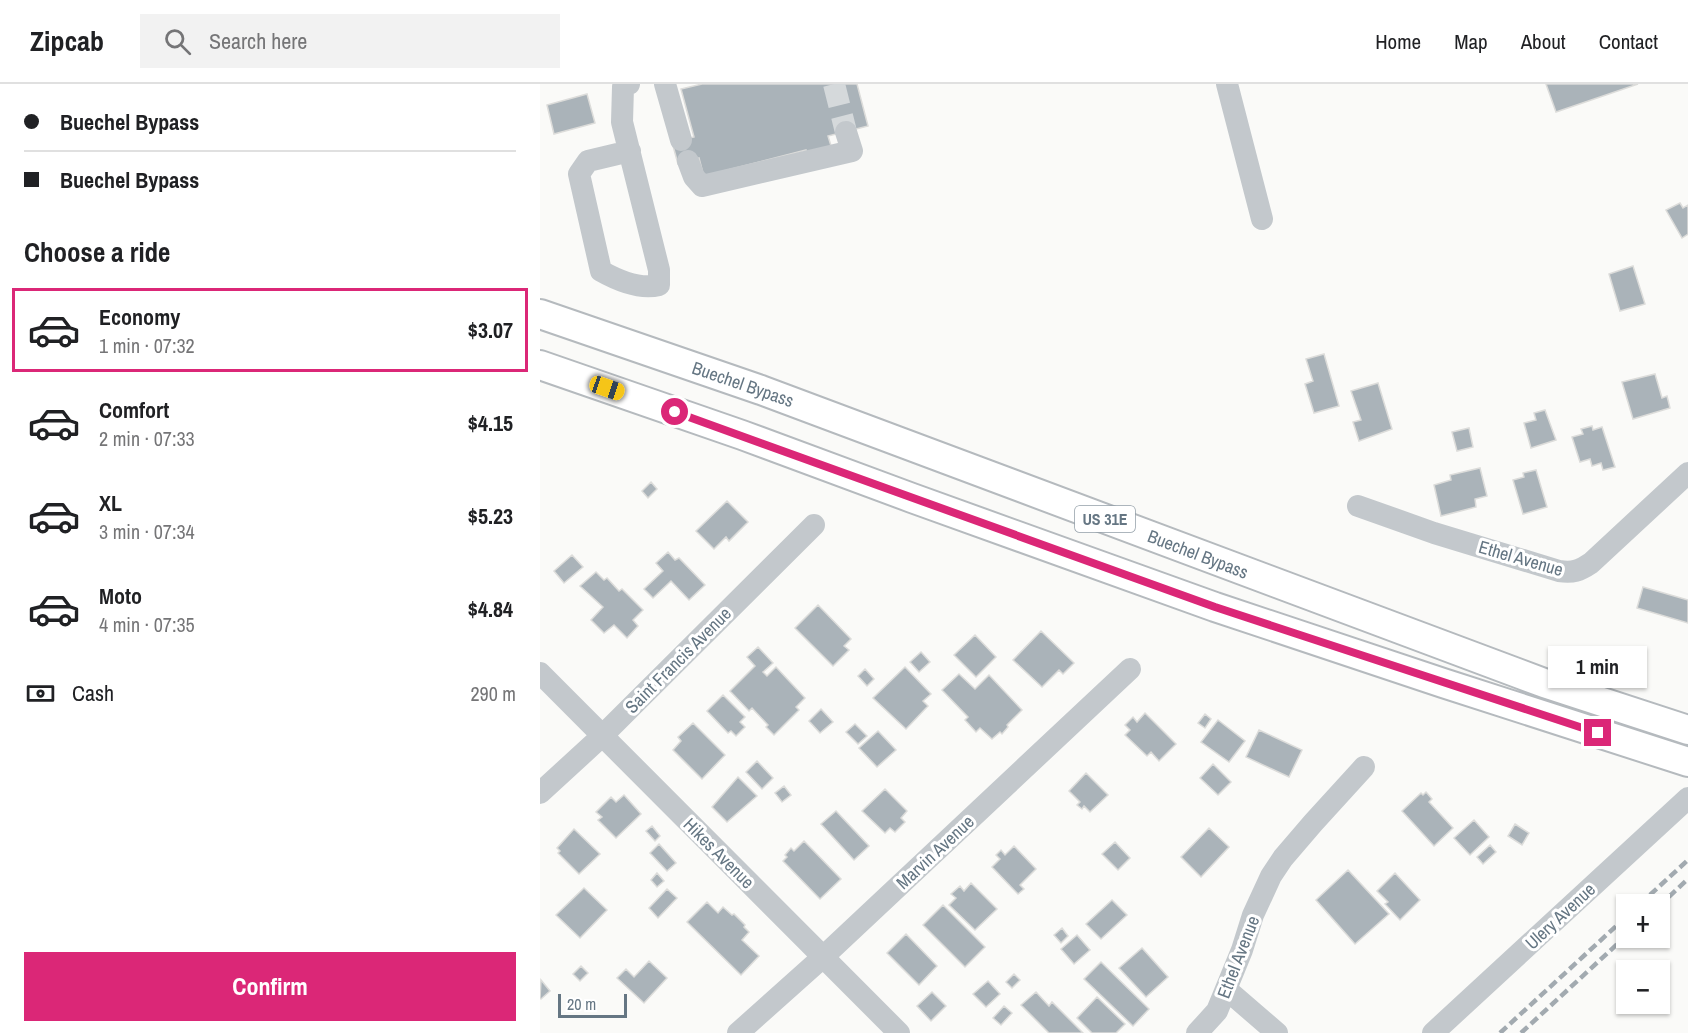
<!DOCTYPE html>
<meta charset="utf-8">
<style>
:root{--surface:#fff;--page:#f2f2f2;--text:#202124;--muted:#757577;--line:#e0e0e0;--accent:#db2777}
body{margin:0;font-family:"Archivo Narrow",sans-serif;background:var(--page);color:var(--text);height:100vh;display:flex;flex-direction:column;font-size:22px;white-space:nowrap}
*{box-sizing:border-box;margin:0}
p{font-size:20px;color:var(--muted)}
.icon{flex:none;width:33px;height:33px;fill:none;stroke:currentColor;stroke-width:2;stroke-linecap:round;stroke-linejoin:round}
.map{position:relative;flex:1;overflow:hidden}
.panel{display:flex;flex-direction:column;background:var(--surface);width:540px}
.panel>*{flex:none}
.hud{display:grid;align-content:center;height:132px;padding:0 24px;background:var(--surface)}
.tools{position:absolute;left:1076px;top:810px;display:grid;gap:12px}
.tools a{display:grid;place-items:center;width:54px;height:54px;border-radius:0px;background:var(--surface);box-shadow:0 2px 4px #0004;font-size:30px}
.scale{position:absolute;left:18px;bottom:15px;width:69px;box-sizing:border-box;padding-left:6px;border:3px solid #657683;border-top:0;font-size:16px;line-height:21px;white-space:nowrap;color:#657683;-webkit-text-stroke:4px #fff;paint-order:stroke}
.end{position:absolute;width:27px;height:27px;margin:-14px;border:8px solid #db2777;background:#fff;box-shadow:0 0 0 3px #fff}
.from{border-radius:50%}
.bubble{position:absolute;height:42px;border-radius:0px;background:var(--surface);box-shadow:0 2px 4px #0004;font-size:20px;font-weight:700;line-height:42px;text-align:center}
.car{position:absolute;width:18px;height:36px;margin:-18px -9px;border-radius:8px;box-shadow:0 0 4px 2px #0007;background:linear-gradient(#f5c518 24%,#345 0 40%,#f5c518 0 76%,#345 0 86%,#f5c518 0)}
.hud b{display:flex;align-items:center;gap:21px;height:57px;font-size:22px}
.hud b+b{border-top:2px solid var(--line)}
.hud i{width:15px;height:15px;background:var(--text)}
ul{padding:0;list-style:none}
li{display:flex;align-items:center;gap:18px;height:84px;margin:0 12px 9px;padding:0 12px;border:3px solid transparent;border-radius:0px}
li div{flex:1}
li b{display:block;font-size:22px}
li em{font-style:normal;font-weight:700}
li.current{border-color:var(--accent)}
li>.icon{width:54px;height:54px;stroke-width:1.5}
h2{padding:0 24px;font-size:27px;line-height:72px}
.pay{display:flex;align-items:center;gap:15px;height:66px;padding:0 24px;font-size:22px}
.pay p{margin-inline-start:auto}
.action{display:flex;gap:12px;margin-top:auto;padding:12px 24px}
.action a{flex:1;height:69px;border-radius:0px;background:var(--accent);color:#fff;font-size:24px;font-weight:700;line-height:69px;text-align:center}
header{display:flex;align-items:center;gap:36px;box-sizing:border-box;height:84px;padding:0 30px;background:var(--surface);border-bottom:2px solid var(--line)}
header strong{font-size:28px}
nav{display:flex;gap:33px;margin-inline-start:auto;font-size:21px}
.search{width:420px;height:54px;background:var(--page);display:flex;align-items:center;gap:15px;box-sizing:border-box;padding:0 21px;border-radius:0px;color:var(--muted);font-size:22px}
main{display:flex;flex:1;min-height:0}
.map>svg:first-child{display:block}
.building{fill:#aab3b9;stroke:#dcdcda;stroke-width:1.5}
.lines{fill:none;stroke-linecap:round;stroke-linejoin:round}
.minor-tunnel{stroke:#d5d9db;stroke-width:22;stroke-dasharray:22 11;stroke-linecap:butt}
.major-casing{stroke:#b5babe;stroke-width:32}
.minor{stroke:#c3c8cc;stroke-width:22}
.major{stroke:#fff;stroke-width:28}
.rail{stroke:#a2aab0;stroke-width:4.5;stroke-dasharray:9 4.5;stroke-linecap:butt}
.route{stroke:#db2777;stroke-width:8}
.labels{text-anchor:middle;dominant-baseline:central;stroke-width:6;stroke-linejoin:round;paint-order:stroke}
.shield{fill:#fff;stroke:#939fa8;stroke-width:1.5}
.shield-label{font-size:16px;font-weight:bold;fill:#657683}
.street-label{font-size:18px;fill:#657683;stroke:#fff}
</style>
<header>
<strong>Zipcab</strong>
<div class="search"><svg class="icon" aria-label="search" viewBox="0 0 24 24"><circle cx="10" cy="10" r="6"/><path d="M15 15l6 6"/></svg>Search here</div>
<nav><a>Home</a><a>Map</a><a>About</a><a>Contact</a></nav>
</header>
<main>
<section class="panel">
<div class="hud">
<b><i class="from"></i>Buechel Bypass</b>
<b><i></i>Buechel Bypass</b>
</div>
<h2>Choose a ride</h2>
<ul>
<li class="current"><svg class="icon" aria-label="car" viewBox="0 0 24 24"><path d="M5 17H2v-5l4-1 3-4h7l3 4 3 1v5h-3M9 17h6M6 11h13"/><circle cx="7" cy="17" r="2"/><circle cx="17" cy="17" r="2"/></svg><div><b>Economy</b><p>1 min · 07:32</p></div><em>$3.07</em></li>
<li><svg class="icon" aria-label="car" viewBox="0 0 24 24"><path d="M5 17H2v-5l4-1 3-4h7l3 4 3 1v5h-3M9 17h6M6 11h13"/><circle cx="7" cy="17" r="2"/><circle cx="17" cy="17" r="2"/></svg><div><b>Comfort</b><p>2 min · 07:33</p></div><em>$4.15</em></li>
<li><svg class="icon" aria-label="car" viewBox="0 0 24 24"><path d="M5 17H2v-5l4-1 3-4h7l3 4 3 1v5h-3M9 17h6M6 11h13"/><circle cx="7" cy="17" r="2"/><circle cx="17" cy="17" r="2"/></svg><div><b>XL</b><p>3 min · 07:34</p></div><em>$5.23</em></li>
<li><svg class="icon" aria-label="car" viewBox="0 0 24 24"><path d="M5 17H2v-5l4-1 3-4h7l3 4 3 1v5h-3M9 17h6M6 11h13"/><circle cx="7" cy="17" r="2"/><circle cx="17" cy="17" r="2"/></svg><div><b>Moto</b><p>4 min · 07:35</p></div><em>$4.84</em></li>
</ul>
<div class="pay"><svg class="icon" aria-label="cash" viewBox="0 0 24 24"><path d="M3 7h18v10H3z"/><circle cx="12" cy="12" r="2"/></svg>Cash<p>290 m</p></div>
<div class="action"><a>Confirm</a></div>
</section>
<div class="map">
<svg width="1148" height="949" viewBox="0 0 1148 949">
<rect width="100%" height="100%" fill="#fafaf8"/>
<path class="building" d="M162 0H317L328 42 288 52 292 65 267 71 266 66 188 86 165 97 159 74 138 80 132 58 154 53 141 5Z
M1006 0H1098L1016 28Z
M47 10 55 39 14 50 7 21Z
M1140 119 1143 124 1148 121V150L1142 154 1126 126Z
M1093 182 1105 220 1080 227 1069 190Z
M784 270 799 322 774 329 765 300 773 297 766 275Z
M1115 290 1122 314 1127 312 1130 324 1093 335 1082 298Z
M838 299 852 345 819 357 813 338 821 336 811 307Z
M1005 326 1016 356 991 364 984 339 996 336 994 329Z
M1052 342 1053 346 1062 343 1075 383 1063 386 1061 379 1052 382 1050 375 1040 378 1032 353 1043 350 1041 345Z
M929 344 933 363 917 367 912 348Z
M940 384 947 412 935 415 936 423 901 432 894 401 911 396 910 391Z
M996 386 1007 423 983 430 973 396 984 393 983 389Z
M111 398 117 405 108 414 102 407Z
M187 417 208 438 189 457 186 453 174 465 156 447Z
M128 468 135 476 139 474 165 501 149 516 131 497 113 514 104 505 123 487 116 479Z
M32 471 43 483 24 499 14 487Z
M56 488 64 496 67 494 79 507 82 505 103 526 93 536 98 542 87 554 74 541 64 549 51 536 63 523 40 502Z
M1103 503 1148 516V539L1097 524Z
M278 521 311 555 304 562 309 566 293 582 255 544Z
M501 547 534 579 523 590 519 586 502 603 473 576Z
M435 551 456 573 436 593 414 571Z
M218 563 233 579 223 588 227 592 236 583 265 614 256 623 259 626 234 651 226 643 228 641 212 624 209 627 190 607 215 582 207 573Z
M381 568 390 578 379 588 370 578Z
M365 583 391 610 383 617 388 622 366 645 333 614Z
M325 585 334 595 327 602 318 592Z
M419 590 435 605 449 591 482 626 467 641 468 643 462 650 460 648 452 655 440 644 436 648 425 636 428 633 402 606Z
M183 611 205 633 200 638 205 643 196 652 191 647 188 649 167 627Z
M281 625 293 638 280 649 269 637Z
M605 629 636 660 619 677 611 668 607 672 585 651 590 646 585 641 593 633 597 638Z
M665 630 671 635 665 644 658 639Z
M678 636 705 657 689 678 661 658Z
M153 639 185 671 162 695 133 666 141 657 138 653Z
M315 640 327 652 318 660 306 648Z
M719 646 762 666 749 693 706 673Z
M338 647 356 666 337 683 319 664Z
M217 677 233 694 222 705 206 688Z
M673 680 691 698 678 711 660 694Z
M546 689 568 711 550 728 544 722 542 725 537 721 540 718 529 707Z
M198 693 217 712 187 738 172 723Z
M244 702 251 711 242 718 235 709Z
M345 705 367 727 361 734 365 738 355 748 350 744 345 749 322 727Z
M886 708 892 715 889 718 913 744 894 762 862 727 881 709 883 711Z
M84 711 101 730 76 754 58 736 62 733 56 728 71 713 76 718Z
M296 727 329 762 314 776 281 740Z
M934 736 949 753 930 771 914 754Z
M975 740 989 749 982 761 968 752Z
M112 742 120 752 115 757 106 747Z
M669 744 689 763 661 793 641 773Z
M34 745 60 770 39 790 18 769 20 767 17 764Z
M264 757 301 795 280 815 243 777 247 773 245 771 251 764 254 767Z
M575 758 590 774 578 786 562 770Z
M119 760 136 779 127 787 110 769Z
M950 761 956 768 943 780 937 773Z
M474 762 496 785 480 801 484 805 478 810 452 783 460 775 456 771 461 766 465 771Z
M808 786 849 830 815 860 776 816Z
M117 789 124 797 117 803 111 796Z
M855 789 880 816 860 836 845 820 848 818 837 807Z
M431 799 457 825 435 846 409 821 416 814 411 810 420 802 424 807Z
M44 804 67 826 40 854 16 831Z
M127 805 137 814 118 834 109 824Z
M572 816 587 831 561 855 546 840Z
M167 818 178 829 183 823 192 831 194 830 205 841 204 843 209 848 202 856 219 872 201 891 147 838Z
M403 821 445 863 425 883 383 841Z
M522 844 528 852 521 859 514 851Z
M366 850 397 882 379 901 347 869Z
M537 851 550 866 534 880 521 865Z
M602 864 628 893 606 913 579 884Z
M109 877 127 894 104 919 77 894 86 885 94 893Z
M561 878 609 925 593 942 544 895Z
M41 882 48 889 40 897 33 890Z
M474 890 480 896 472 904 466 898Z
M1 896 10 907 1 915 0 914Z
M448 897 460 910 446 923 433 910Z
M392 908 406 922 391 937 377 922Z
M496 908 509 922 512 918 543 949H509L481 921Z
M557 913 585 940 576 949H552L537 934Z
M464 922 472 929 461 941 453 934Z"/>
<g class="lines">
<path class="minor-tunnel" d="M294 0 306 48"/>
<g class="major-casing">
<path id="major" d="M0 230 221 306 1004 599 1148 646
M0 281 202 351 372 414 675 523 903 599 1148 678"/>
</g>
<path class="minor" d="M89 0 83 3 82 38 119 186V201C99 206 77 196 61 187L39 90 48 77 90 67
M125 0 141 56
M687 0 722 135
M148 77 154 93 162 102 312 67 306 48
M818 422 894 449 1019 487C1033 489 1039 487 1051 479L1148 389
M0 589 359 949
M0 709 62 652 274 441
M686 905 737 949
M198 949 283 873 590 585
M657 949 677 927 702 866 713 831 731 792 743 774 773 739 824 683
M893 949 1148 714"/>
<use href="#major" class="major"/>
<path class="rail" d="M1100 820 1148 776
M1119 822 1148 795
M960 949 1086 833
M981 949 1086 852"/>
</g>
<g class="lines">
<path class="route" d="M135 328 675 523 1058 649"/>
</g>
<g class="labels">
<rect class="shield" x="535" y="422" width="60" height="26" rx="4.5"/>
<g class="shield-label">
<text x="565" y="435">US 31E</text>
</g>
<g class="street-label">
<text transform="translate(203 300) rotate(19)">Buechel Bypass</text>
<text transform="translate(658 470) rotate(21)">Buechel Bypass</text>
<text transform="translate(981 474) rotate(16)">Ethel Avenue</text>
<text transform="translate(138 576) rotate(-45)">Saint Francis Avenue</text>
<text transform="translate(395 768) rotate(-43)">Marvin Avenue</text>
<text transform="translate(179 769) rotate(45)">Hikes Avenue</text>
<text transform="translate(1020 832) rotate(-43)">Ulery Avenue</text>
<text transform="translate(698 873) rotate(-69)">Ethel Avenue</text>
</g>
</g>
</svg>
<div class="tools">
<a>+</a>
<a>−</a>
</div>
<div class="scale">20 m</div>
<i class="end from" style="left:135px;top:328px"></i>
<i class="end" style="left:1058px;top:649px"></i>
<div class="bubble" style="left:1008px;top:562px;width:99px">1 min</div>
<i class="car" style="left:67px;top:304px;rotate:109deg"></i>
</div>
</main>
